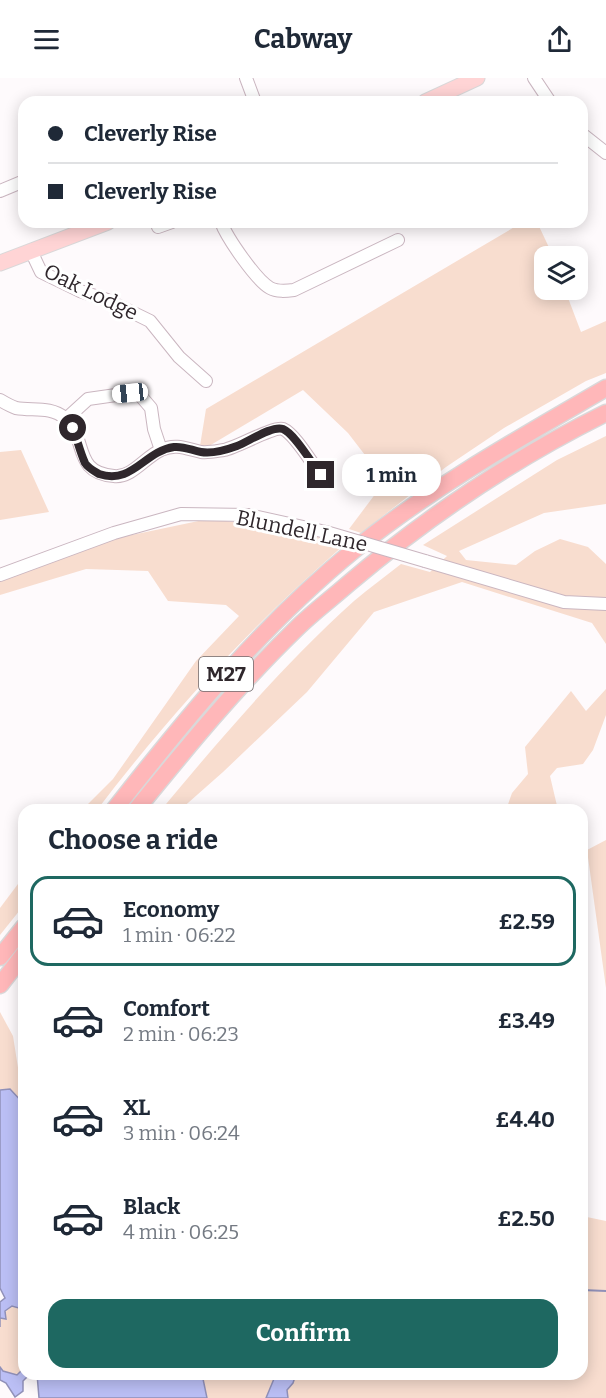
<!DOCTYPE html>
<meta charset="utf-8">
<style>
:root{--surface:#fff;--page:#f6f6f7;--text:#1f2937;--muted:#747a83;--line:#e0e1e3;--accent:#1e6861}
body{margin:0;font-family:Bitter,serif;background:var(--page);color:var(--text);height:100vh;display:flex;flex-direction:column;font-size:22px;white-space:nowrap}
*{box-sizing:border-box;margin:0}
p{font-size:20px;color:var(--muted)}
.icon{flex:none;width:33px;height:33px;fill:none;stroke:currentColor;stroke-width:2;stroke-linecap:round;stroke-linejoin:round}
.map{position:relative;flex:1;overflow:hidden}
.side{position:absolute;left:18px;top:726px;width:570px;height:576px;display:flex;flex-direction:column;background:var(--surface);border-radius:18px;box-shadow:0 3px 15px #0003}
.side>*{flex:none}
.guide{position:absolute;left:18px;top:18px;width:570px;height:132px;border-radius:18px;box-shadow:0 3px 15px #0003;display:grid;align-content:center;height:132px;padding:0 30px;background:var(--surface)}
.fabs{position:absolute;left:534px;top:168px;display:grid;gap:12px}
.fabs a{display:grid;place-items:center;width:54px;height:54px;border-radius:12px;background:var(--surface);box-shadow:0 3px 15px #0003;font-size:30px}
.end{position:absolute;width:27px;height:27px;margin:-14px;border:8px solid #2f272c;background:#fff;box-shadow:0 0 0 3px #fff}
.from{border-radius:50%}
.bubble{position:absolute;height:42px;border-radius:18px;background:var(--surface);box-shadow:0 3px 15px #0003;font-size:20px;font-weight:700;line-height:42px;text-align:center}
.car{position:absolute;width:18px;height:36px;margin:-18px -9px;border-radius:8px;box-shadow:0 0 4px 2px #0007;background:linear-gradient(#fff 24%,#345 0 40%,#fff 0 76%,#345 0 86%,#fff 0)}
.guide b{display:flex;align-items:center;gap:21px;height:57px;font-size:22px}
.guide b+b{border-top:2px solid var(--line)}
.guide i{width:15px;height:15px;background:var(--text)}
ul{padding:0;list-style:none}
li{display:flex;align-items:center;gap:18px;height:90px;margin:0 12px 9px;padding:0 18px;border:3px solid transparent;border-radius:18px}
li div{flex:1}
li b{display:block;font-size:22px}
li em{font-style:normal;font-weight:700}
li.active{border-color:var(--accent)}
li>.icon{width:54px;height:54px;stroke-width:1.5}
h2{padding:0 30px;font-size:27px;line-height:72px}
.button{display:flex;gap:12px;margin-top:auto;padding:12px 30px}
.button a{flex:1;height:69px;border-radius:18px;background:var(--accent);color:#fff;font-size:24px;font-weight:700;line-height:69px;text-align:center}
header{display:flex;justify-content:space-between;align-items:center;height:78px;padding:0 30px;background:var(--surface);font-size:27px;font-weight:700}
.map>svg:first-child{display:block}
.green{fill:#f8ddcf}
.water{fill:#bbbff5;stroke:#9191b9;stroke-width:1.5}
.lines{fill:none;stroke-linecap:round;stroke-linejoin:round}
.stream{stroke:#9191b9;stroke-width:2}
.minor-casing{stroke:#cab6c0;stroke-width:14}
.major-casing{stroke:#dad8d9;stroke-width:17}
.highway-casing{stroke:#dad8d9;stroke-width:19}
.minor{stroke:#fff;stroke-width:12}
.major{stroke:#ffd4d5;stroke-width:15}
.highway{stroke:#ffb7b9;stroke-width:16}
.minor-bridge-casing{stroke:#cab6c0;stroke-width:14;stroke-linecap:butt}
.minor-bridge{stroke:#fff;stroke-width:12}
.route{stroke:#2f272c;stroke-width:8}
.labels{text-anchor:middle;dominant-baseline:central;stroke-width:6;stroke-linejoin:round;paint-order:stroke}
.shield{fill:#fff;stroke:#6d686b;stroke-width:1.5}
.shield-label{font-size:20px;font-weight:bold;fill:#2f272c}
.street-label{font-size:21px;fill:#2f272c;stroke:#fff}
</style>
<header><svg class="icon" aria-label="menu" viewBox="0 0 24 24"><path d="M4 6h16M4 12h16M4 18h16"/></svg>Cabway<svg class="icon" aria-label="share" viewBox="0 0 24 24"><path d="M12 15V3M7 8l5-5 5 5M5 13v7h14v-7"/></svg></header>
<div class="map">
<svg width="606" height="1320" viewBox="0 0 606 1320">
<rect width="100%" height="100%" fill="#fefafc"/>
<path class="green" d="M523 144H537L553 178H544V212H565L581 254 606 243V295L586 303 504 350 446 389 361 455 349 451 385 403 348 355 303 312 199 374 206 331Z
M606 358V426L544 435 459 473 466 482 516 487 535 473 560 461 588 469 606 486V566L592 545 462 504 374 534 307 614 223 694 180 732H161C222 659 283 587 354 523 369 510 386 498 401 486L430 494 447 478 423 467 557 382Z
M21 372 49 434 0 442V374Z
M208 441C254 446 299 452 344 467 253 546 170 636 97 732H82L113 701 196 583 239 538 226 527 168 523 148 493 86 491 0 517V503L108 462Z
M606 611V637L593 672 583 686 557 690 550 698 558 732H506L512 715 528 696 525 669 571 613 586 633Z
M606 762V910L587 772Z
M24 798V827L0 857V830Z
M0 934 13 958 19 996 24 1003V1026L10 1011H0Z
M582 1138 606 1143V1320H288L287 1312 293 1305 296 1296H316L321 1302 336 1300 341 1296H582Z
M12 1228 19 1230 24 1247V1290L17 1297 3 1293 0 1289V1239Z
M202 1296H276L266 1320H207Z"/>
<path class="water" d="M10 1011 24 1026V1247L19 1230 12 1228 5 1233 6 1241 0 1240V1249V1224L5 1220 0 1210V1012Z
M0 1289 3 1293 17 1297 24 1290V1296H30L23 1303V1313L15 1319 6 1305 0 1302Z
M37 1296H202L207 1320H39Z
M276 1296H296L293 1305 287 1312 288 1320H266Z"/>
<g class="lines">
<path class="stream" d="M582 1212 606 1213"/>
<g class="minor-casing">
<path id="minor" d="M246 0 255 24
M534 0 550 24
M582 56 606 75
M0 113 24 103
M221 144C227 160 256 202 270 210 277 214 286 213 294 212L398 162
M158 149 172 144
M31 173 41 194 80 213 107 222 150 243 179 279 206 303
M0 322C5 325 10 328 16 330 33 333 50 328 65 340 88 360 72 395 114 398 132 400 145 379 161 372 176 365 187 371 201 374 208 375 217 373 224 372 238 369 274 348 283 351 295 356 312 386 321 397
M66 341 88 321 130 315 139 316 151 330 154 351 161 372
M425 483 564 524 606 526
M0 497 114 455 181 436 249 437 326 454"/>
</g>
<g class="major-casing">
<path id="major" d="M425 24 477 0
M0 185 108 144"/>
</g>
<g class="highway-casing">
<path id="highway" d="M114 732C187 639 262 547 354 472 432 409 520 360 606 310
M136 732C187 669 238 607 296 551 312 535 331 521 348 506 427 439 513 381 606 335
M0 879 24 849
M0 907 24 876"/>
</g>
<use href="#minor" class="minor"/>
<use href="#major" class="major"/>
<use href="#highway" class="highway"/>
<g class="minor-bridge-casing">
<path id="minor-bridge" d="M326 454 425 483"/>
</g>
<use href="#minor-bridge" class="minor-bridge"/>
</g>
<g class="lines">
<path class="route" d="M73 350C77 361 80 374 85 385 88 390 94 393 99 396 133 407 144 373 174 369 184 368 191 372 201 374 212 376 226 372 237 368 248 364 272 347 283 351 295 356 312 386 321 397"/>
</g>
<g class="labels">
<rect class="shield" x="199" y="579" width="54" height="34" rx="4.5"/>
<g class="shield-label">
<text x="226" y="596">M27</text>
</g>
<g class="street-label">
<text transform="translate(91 214) rotate(26)">Oak Lodge</text>
<text transform="translate(302 453) rotate(12)">Blundell Lane</text>
</g>
</g>
</svg>
<div class="fabs">
<a><svg class="icon" aria-label="layers" viewBox="0 0 24 24"><path d="M12 4l9 5-9 5-9-5zM3 14l9 5 9-5"/></svg></a>
</div>
<i class="end from" style="left:73px;top:350px"></i>
<i class="end" style="left:321px;top:397px"></i>
<div class="bubble" style="left:342px;top:376px;width:99px">1 min</div>
<i class="car" style="left:130px;top:315px;rotate:264deg"></i>
<div class="guide">
<b><i class="from"></i>Cleverly Rise</b>
<b><i></i>Cleverly Rise</b>
</div>
<section class="side">
<h2>Choose a ride</h2>
<ul>
<li class="active"><svg class="icon" aria-label="car" viewBox="0 0 24 24"><path d="M5 17H2v-5l4-1 3-4h7l3 4 3 1v5h-3M9 17h6M6 11h13"/><circle cx="7" cy="17" r="2"/><circle cx="17" cy="17" r="2"/></svg><div><b>Economy</b><p>1 min · 06:22</p></div><em>£2.59</em></li>
<li><svg class="icon" aria-label="car" viewBox="0 0 24 24"><path d="M5 17H2v-5l4-1 3-4h7l3 4 3 1v5h-3M9 17h6M6 11h13"/><circle cx="7" cy="17" r="2"/><circle cx="17" cy="17" r="2"/></svg><div><b>Comfort</b><p>2 min · 06:23</p></div><em>£3.49</em></li>
<li><svg class="icon" aria-label="car" viewBox="0 0 24 24"><path d="M5 17H2v-5l4-1 3-4h7l3 4 3 1v5h-3M9 17h6M6 11h13"/><circle cx="7" cy="17" r="2"/><circle cx="17" cy="17" r="2"/></svg><div><b>XL</b><p>3 min · 06:24</p></div><em>£4.40</em></li>
<li><svg class="icon" aria-label="car" viewBox="0 0 24 24"><path d="M5 17H2v-5l4-1 3-4h7l3 4 3 1v5h-3M9 17h6M6 11h13"/><circle cx="7" cy="17" r="2"/><circle cx="17" cy="17" r="2"/></svg><div><b>Black</b><p>4 min · 06:25</p></div><em>£2.50</em></li>
</ul>
<div class="button"><a>Confirm</a></div>
</section>
</div>
